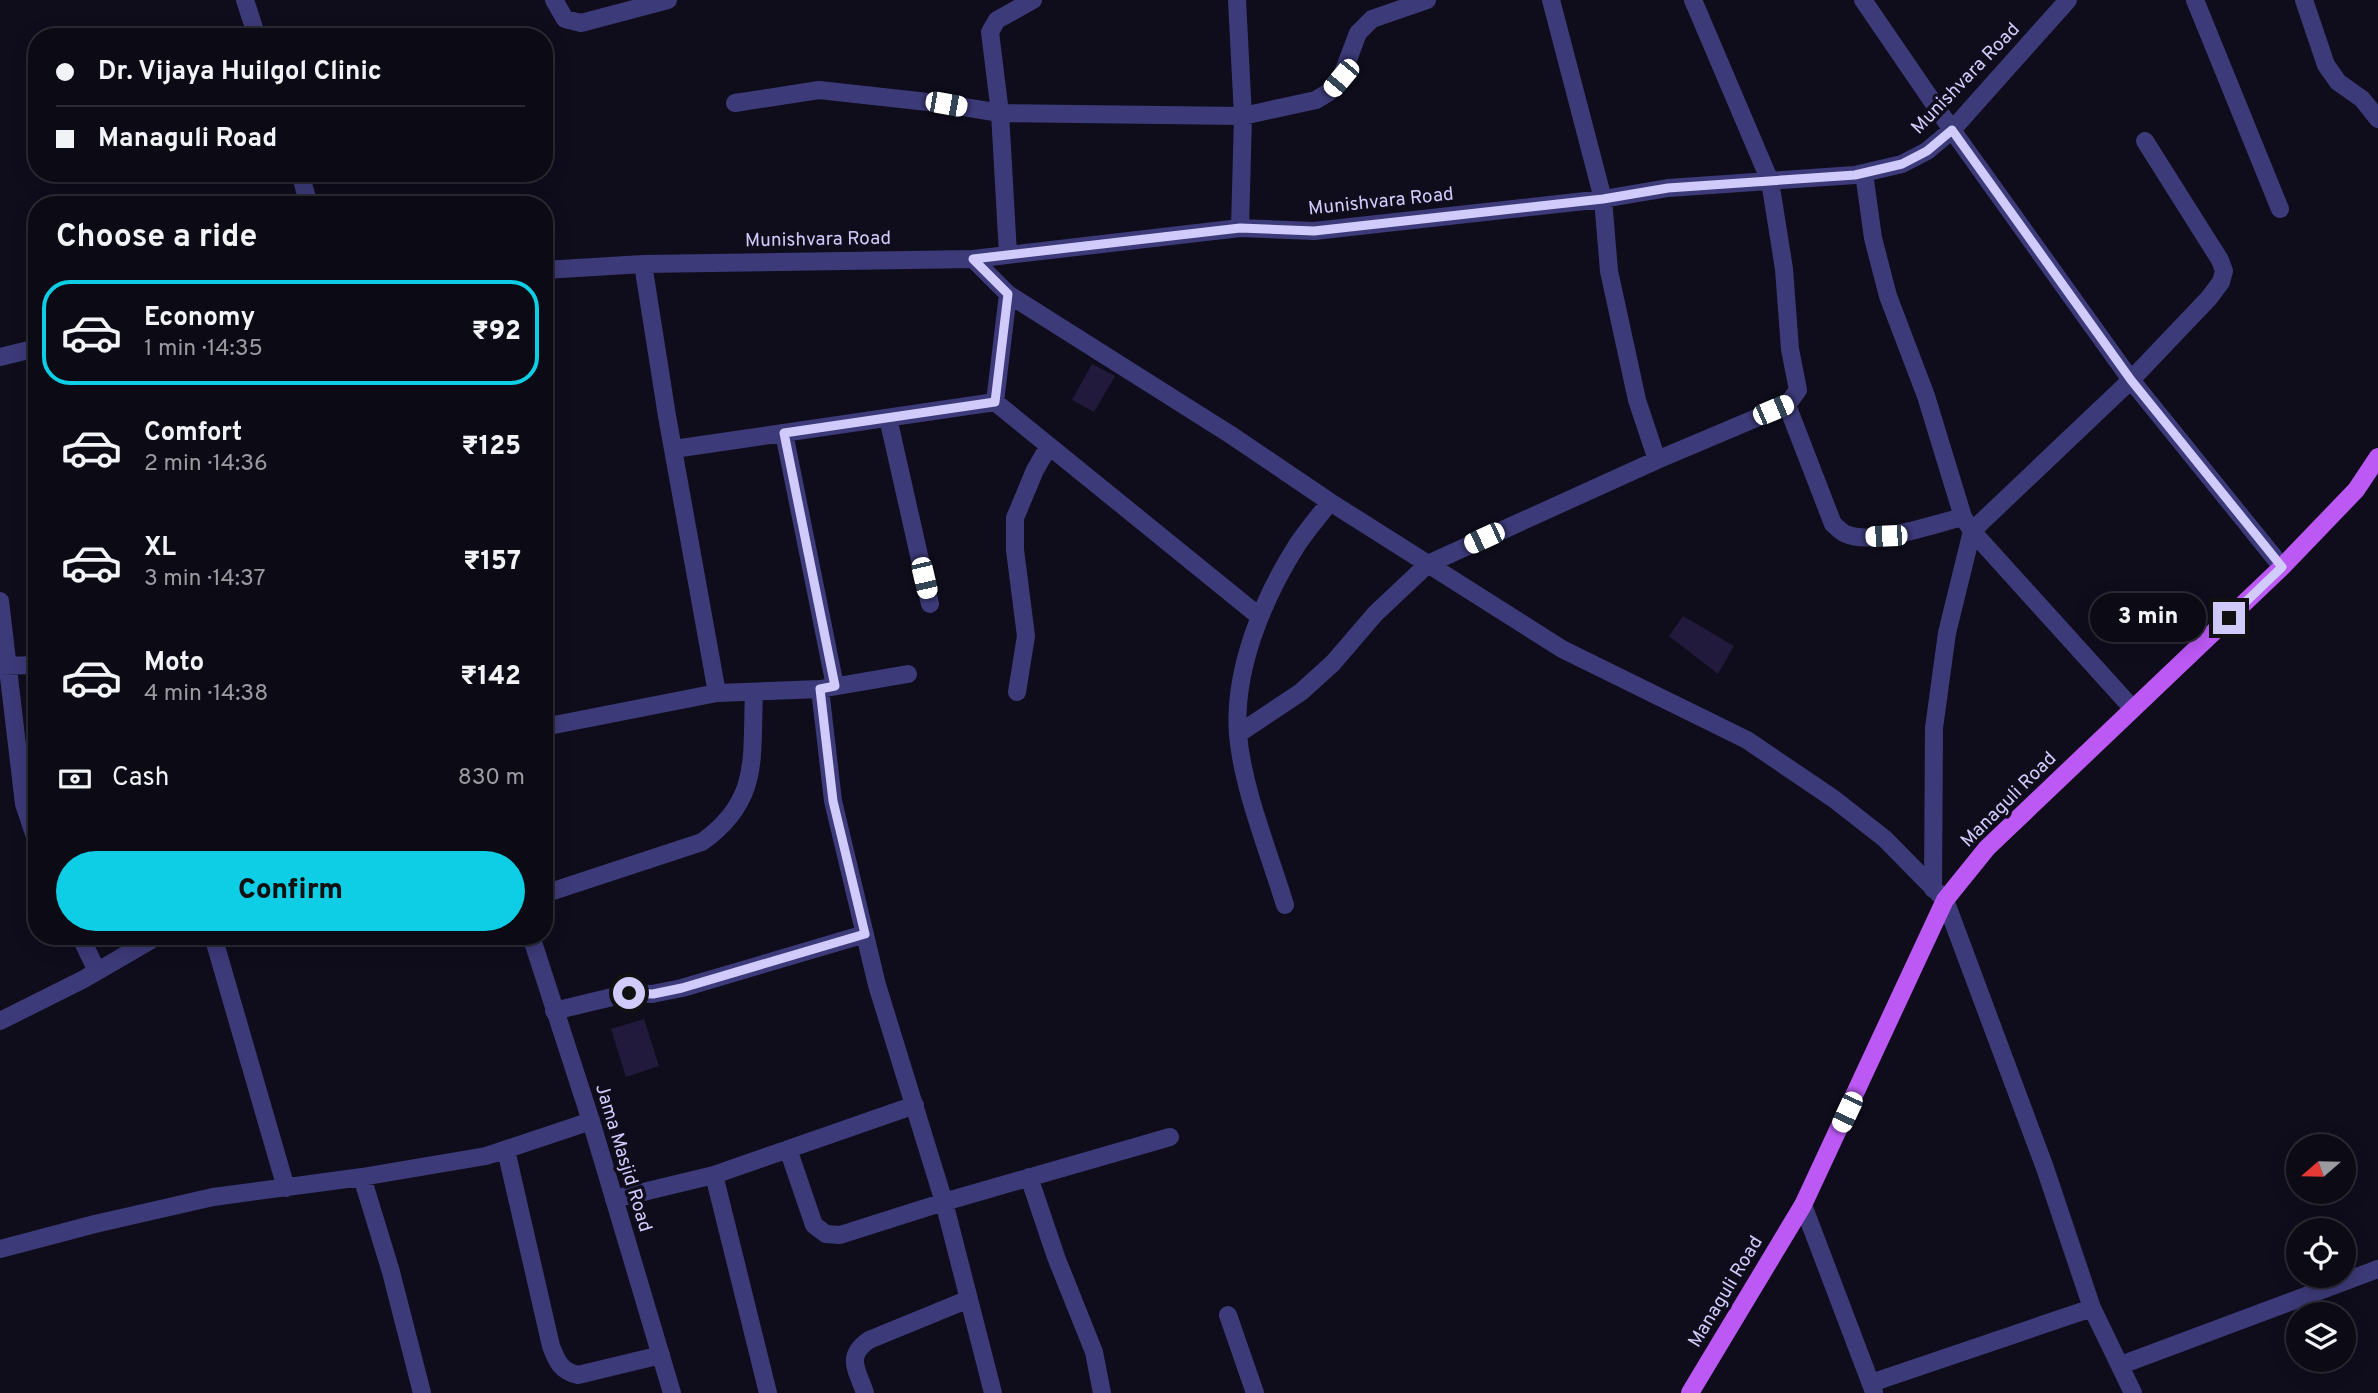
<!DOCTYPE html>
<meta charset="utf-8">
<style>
:root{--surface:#0b0a15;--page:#14131e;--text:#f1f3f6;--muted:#9a9aa0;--line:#2b2b34;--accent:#0ecee5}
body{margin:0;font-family:Overpass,sans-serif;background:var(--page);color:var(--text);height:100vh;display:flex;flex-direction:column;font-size:26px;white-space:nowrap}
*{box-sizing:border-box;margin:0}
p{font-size:23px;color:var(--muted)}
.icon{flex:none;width:38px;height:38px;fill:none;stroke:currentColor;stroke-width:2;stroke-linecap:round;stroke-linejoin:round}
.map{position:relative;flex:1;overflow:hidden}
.drawer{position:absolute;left:28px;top:196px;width:525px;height:749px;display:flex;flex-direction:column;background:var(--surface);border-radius:28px;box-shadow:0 4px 18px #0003,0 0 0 2px var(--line)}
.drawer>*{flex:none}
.banner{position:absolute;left:28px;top:28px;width:525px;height:154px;border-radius:28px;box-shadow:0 4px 18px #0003,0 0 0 2px var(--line);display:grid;align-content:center;height:154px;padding:0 28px;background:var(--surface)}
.needle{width:46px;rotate:250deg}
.controls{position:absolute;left:2286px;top:1134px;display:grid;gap:14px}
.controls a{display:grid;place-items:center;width:70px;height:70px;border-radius:50%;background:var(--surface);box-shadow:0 4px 18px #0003,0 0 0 2px var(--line);font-size:35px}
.end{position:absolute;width:32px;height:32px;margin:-16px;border:9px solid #d1cbfc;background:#111;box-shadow:0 0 0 4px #111}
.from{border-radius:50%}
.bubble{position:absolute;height:49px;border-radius:24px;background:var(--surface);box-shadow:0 4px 18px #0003,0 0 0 2px var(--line);font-size:23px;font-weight:800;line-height:49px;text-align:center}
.car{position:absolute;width:21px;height:42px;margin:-21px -10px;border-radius:9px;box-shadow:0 0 5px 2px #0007;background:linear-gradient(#fff 24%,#345 0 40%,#fff 0 76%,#345 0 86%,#fff 0)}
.banner b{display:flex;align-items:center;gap:24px;height:66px;font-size:26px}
.banner b+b{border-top:2px solid var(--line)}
.banner i{width:18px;height:18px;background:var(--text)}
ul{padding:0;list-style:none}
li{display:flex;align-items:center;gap:21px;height:105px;margin:0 14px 10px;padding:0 14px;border:4px solid transparent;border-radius:28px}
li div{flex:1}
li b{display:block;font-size:26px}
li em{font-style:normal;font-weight:800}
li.selected{border-color:var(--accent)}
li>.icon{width:63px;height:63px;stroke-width:1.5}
h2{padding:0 28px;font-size:32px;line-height:84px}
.pay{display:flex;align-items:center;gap:18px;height:77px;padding:0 28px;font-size:26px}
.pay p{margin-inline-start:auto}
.primary-button{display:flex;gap:14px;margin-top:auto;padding:14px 28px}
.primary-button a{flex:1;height:80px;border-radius:42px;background:var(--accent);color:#111;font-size:28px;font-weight:800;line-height:80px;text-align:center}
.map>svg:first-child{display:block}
.building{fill:#211a3c}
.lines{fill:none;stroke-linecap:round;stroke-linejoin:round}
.minor{stroke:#3d3a79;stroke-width:18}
.tertiary{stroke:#3d3a79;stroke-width:18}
.primary{stroke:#bc59f5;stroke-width:18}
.route{stroke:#d1cbfc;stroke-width:9}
.labels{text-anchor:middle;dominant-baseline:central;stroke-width:7;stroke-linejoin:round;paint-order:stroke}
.street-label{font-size:19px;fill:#d1cbfc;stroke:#0f0d1c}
</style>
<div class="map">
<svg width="2378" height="1393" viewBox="0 0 2378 1393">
<rect width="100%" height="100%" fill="#0f0d1c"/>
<path class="building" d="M1092 364 1115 376 1094 412 1072 400Z
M1683 616 1734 646 1718 674 1669 636Z
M644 1019 659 1066 626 1077 611 1029Z"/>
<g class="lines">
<path class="minor" d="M554 0 565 19 581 23 668 0
M1237 0 1243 116 1240 228
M1551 0 1603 199 1609 271 1637 400 1657 460
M1863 0 1952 130 2131 380 2282 567
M2195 0 2280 209
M2304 0 2326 65 2338 82 2362 99 2378 119
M735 103 819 90 946 104 1000 113 1243 116 1316 100 1329 92 1341 78 1358 33 1372 19 1427 0
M1864 173 1873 238 1888 296 1926 396 1963 517 1972 531 2133 709
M1008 254 1000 113 990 32 997 20 1033 0
M973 259 1008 294 1231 435 1330 502 1562 649 1747 740 1834 799 1885 839 1945 900 2045 1168 2092 1308 2133 1393
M643 264 667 416 717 693
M544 270 643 264 973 259 1240 228 1314 231 1603 199 1668 188 1855 175 1902 164 1927 151 1952 130 2068 0
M0 357 37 348
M995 402 1260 617
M1787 405 1833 524C1837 527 1841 532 1846 534 1873 546 1934 524 1963 517
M888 418 930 604
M784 433 835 686
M674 449 995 402 1008 294
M0 601 24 804 37 843
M0 666 37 665
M820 689 833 801 877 985 944 1202 993 1393
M1017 692 1026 636 1015 550V518L1035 470 1049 446
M544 727 717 693 820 689 908 674
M1238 734 1301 692 1333 663 1375 614 1428 564 1657 460 1787 405 1798 390 1790 349 1784 269 1770 181 1693 0
M1933 889 1934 728 1947 633 1972 531 2131 380 2209 298 2221 282 2224 271 2220 260 2145 141
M544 894 702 842C761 800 751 757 754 693
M1285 905C1269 852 1243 790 1238 735 1233 670 1263 599 1297 545 1307 530 1319 516 1330 502
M80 936 97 971
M213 936 286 1188
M554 1011 629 993 652 994 682 988 865 934
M0 1021 84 979 158 936
M788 1149 814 1225 826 1234 840 1235 944 1202 1170 1137
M506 1150 551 1346C557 1362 561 1371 578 1375L661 1355
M714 1175 768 1393
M362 1177 391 1272 422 1393
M1029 1177 1056 1257 1094 1352 1102 1393
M614 1199 714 1175 915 1105
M1803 1205 1874 1392
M0 1249 95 1224 213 1197 362 1177 486 1156 591 1121
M1228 1315 1255 1393
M2121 1365 2378 1269
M1871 1383 2092 1308
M865 1393C857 1369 845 1357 869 1340L969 1299"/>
<path class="tertiary" d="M245 0 257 37
M300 173 309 205
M531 936 591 1121 672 1393"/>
<path class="primary" d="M1690 1393 1803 1205 1945 900 1987 848 2282 567 2356 490 2378 457"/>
</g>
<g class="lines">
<path class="route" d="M629 993 653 994 682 988 865 934 833 801 820 689 835 686 784 433 995 402 1008 294 973 259 1240 228 1314 231 1603 199 1668 188 1855 175 1902 164 1927 151 1952 130 2131 380 2282 567 2229 618"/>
</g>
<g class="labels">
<g class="street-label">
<text transform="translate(1966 79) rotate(-46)">Munishvara Road</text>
<text transform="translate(1381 202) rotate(-6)">Munishvara Road</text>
<text transform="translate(818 240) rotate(-1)">Munishvara Road</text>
<text transform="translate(2009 800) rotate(-45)">Managuli Road</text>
<text transform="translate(623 1158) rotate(73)">Jama Masjid Road</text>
<text transform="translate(1726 1292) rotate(-59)">Managuli Road</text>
</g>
</g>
</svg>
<div class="controls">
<a><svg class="needle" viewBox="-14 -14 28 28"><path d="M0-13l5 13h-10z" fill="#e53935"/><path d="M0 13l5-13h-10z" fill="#9a9aa0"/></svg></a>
<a><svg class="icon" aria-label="locate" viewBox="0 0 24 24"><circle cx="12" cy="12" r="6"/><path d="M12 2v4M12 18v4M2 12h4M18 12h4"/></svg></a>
<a><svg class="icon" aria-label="layers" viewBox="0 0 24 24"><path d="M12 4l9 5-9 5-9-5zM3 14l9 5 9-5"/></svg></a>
</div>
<i class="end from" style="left:629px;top:993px"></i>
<i class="end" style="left:2229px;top:618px"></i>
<div class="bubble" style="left:2090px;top:593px;width:116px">3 min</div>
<i class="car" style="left:1341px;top:78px;rotate:220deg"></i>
<i class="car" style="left:946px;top:104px;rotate:100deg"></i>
<i class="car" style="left:1773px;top:410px;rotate:67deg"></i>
<i class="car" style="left:1886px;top:536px;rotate:268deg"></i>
<i class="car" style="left:1484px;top:538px;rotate:245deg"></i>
<i class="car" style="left:924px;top:578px;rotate:167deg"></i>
<i class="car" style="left:1847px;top:1112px;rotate:205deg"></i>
<div class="banner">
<b><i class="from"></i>Dr. Vijaya Huilgol Clinic</b>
<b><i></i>Managuli Road</b>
</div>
<section class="drawer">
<h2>Choose a ride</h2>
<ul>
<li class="selected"><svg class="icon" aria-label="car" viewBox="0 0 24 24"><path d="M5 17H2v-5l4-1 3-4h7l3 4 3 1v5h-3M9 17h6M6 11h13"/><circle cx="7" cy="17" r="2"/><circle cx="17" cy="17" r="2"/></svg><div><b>Economy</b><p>1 min · 14:35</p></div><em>₹92</em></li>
<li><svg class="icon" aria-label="car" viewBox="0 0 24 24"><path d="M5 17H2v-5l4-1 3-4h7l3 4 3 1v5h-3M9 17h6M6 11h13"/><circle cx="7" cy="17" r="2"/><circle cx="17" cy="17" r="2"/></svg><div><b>Comfort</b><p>2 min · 14:36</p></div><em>₹125</em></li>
<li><svg class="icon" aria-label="car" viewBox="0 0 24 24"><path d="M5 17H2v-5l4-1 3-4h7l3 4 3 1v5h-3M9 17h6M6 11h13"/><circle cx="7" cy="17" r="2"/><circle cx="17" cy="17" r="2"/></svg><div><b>XL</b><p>3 min · 14:37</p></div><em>₹157</em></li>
<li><svg class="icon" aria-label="car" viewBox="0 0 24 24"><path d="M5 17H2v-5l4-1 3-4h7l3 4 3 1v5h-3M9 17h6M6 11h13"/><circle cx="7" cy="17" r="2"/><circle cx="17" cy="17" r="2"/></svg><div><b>Moto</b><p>4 min · 14:38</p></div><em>₹142</em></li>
</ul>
<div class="pay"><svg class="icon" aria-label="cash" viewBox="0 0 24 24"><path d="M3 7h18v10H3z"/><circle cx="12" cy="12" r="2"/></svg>Cash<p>830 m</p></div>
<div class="primary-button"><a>Confirm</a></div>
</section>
</div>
